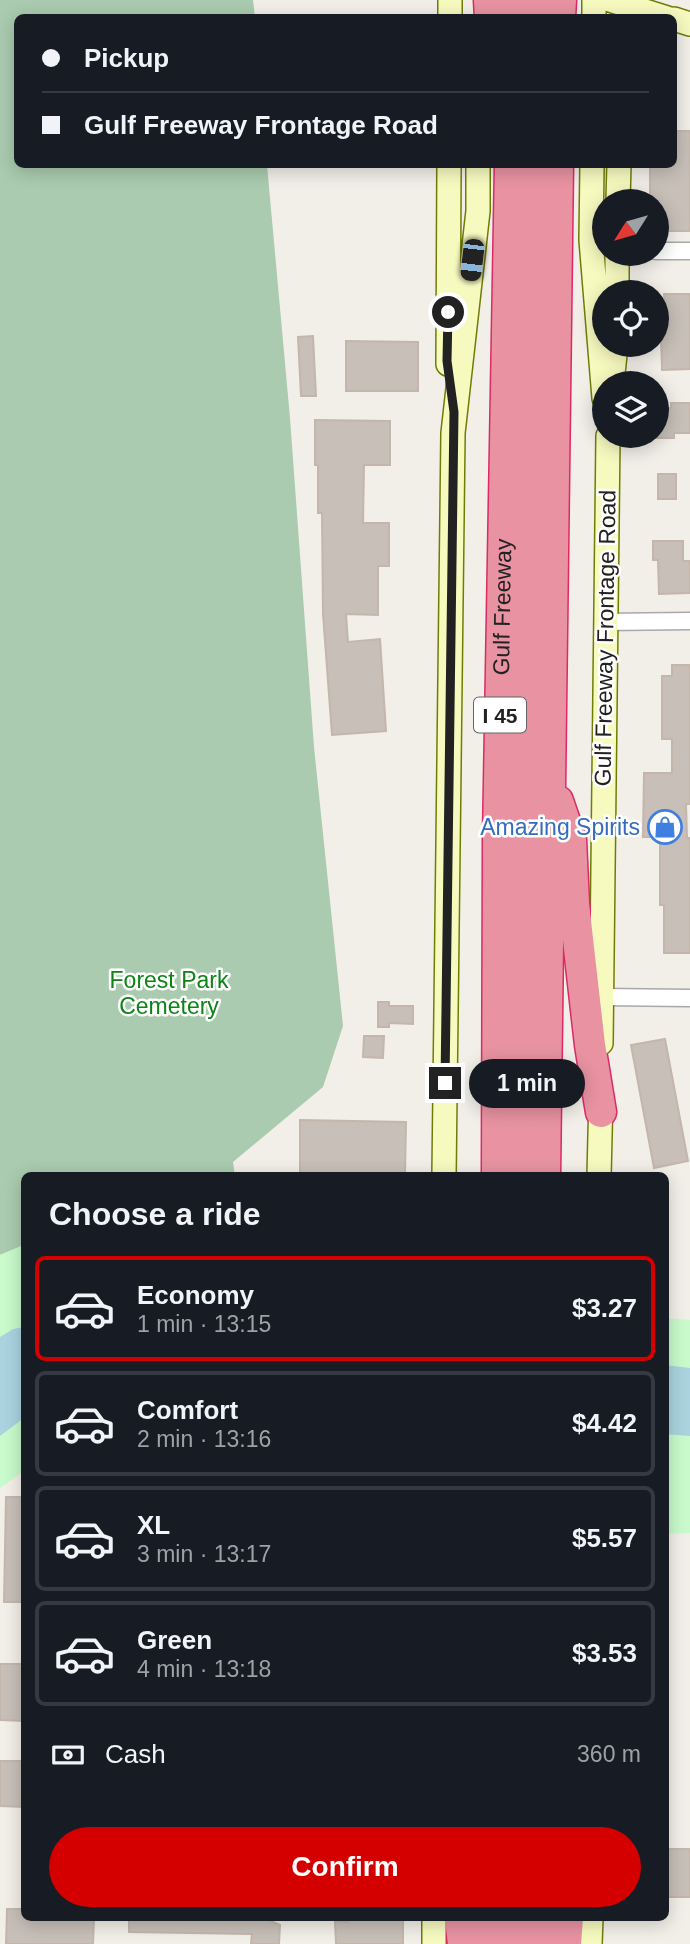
<!DOCTYPE html>
<meta charset="utf-8">
<style>
:root{--surface:#171b24;--page:#242831;--text:#f1f3f6;--muted:#9ea1a6;--line:#363941;--accent:#d40000}
body{margin:0;font-family:Helvetica,sans-serif;background:var(--page);color:var(--text);height:100vh;display:flex;flex-direction:column;font-size:26px;white-space:nowrap}
*{box-sizing:border-box;margin:0}
p{font-size:23px;color:var(--muted)}
.icon{flex:none;width:38px;height:38px;fill:none;stroke:currentColor;stroke-width:2;stroke-linecap:round;stroke-linejoin:round}
.map{position:relative;flex:1;overflow:hidden}
.panel{position:absolute;left:21px;top:1172px;width:648px;height:749px;display:flex;flex-direction:column;background:var(--surface);border-radius:10px;box-shadow:0 4px 18px #0003}
.panel>*{flex:none}
.top-card{position:absolute;left:14px;top:14px;width:663px;height:154px;border-radius:10px;box-shadow:0 4px 18px #0003;display:grid;align-content:center;height:154px;padding:0 28px;background:var(--surface)}
.needle{width:46px;rotate:233deg}
.tools{position:absolute;left:592px;top:189px;display:grid;gap:14px}
.tools a{display:grid;place-items:center;width:77px;height:77px;border-radius:50%;background:var(--surface);box-shadow:0 4px 18px #0003;font-size:35px}
.end{position:absolute;width:32px;height:32px;margin:-16px;border:9px solid #222;background:#fff;box-shadow:0 0 0 4px #fff}
.from{border-radius:50%}
.bubble{position:absolute;height:49px;border-radius:24px;background:var(--surface);box-shadow:0 4px 18px #0003;font-size:23px;font-weight:800;line-height:49px;text-align:center}
.car{position:absolute;width:21px;height:42px;margin:-21px -10px;border-radius:9px;box-shadow:0 0 5px 2px #0007;background:linear-gradient(#222 24%,#8ab4d8 0 40%,#222 0 76%,#8ab4d8 0 86%,#222 0)}
.top-card b{display:flex;align-items:center;gap:24px;height:66px;font-size:26px}
.top-card b+b{border-top:2px solid var(--line)}
.top-card i{width:18px;height:18px;background:var(--text)}
ul{padding:0;list-style:none}
li{display:flex;align-items:center;gap:21px;height:105px;margin:0 14px 10px;padding:0 14px;border:4px solid var(--line);border-radius:10px}
li div{flex:1}
li b{display:block;font-size:26px}
li em{font-style:normal;font-weight:800}
li.current{border-color:var(--accent)}
li>.icon{width:63px;height:63px;stroke-width:1.5}
h2{padding:0 28px;font-size:32px;line-height:84px}
.pay{display:flex;align-items:center;gap:18px;height:77px;padding:0 28px;font-size:26px}
.pay p{margin-inline-start:auto}
.action{display:flex;gap:14px;margin-top:auto;padding:14px 28px}
.action a{flex:1;height:80px;border-radius:42px;background:var(--accent);color:#fff;font-size:28px;font-weight:800;line-height:80px;text-align:center}
.map>svg:first-child{display:block}
.cemetery{fill:#aacbaf}
.park{fill:#c8facc}
.water{fill:#aad3df}
.building{fill:#c7bfb8;stroke:#c4b6ab;stroke-width:2}
.lines{fill:none;stroke-linecap:round;stroke-linejoin:round}
.street-casing{stroke:#a9a9a9;stroke-width:19}
.secondary-casing{stroke:#707d05;stroke-width:26}
.highway-casing{stroke:#dc2a67;stroke-width:33}
.street{stroke:#fff;stroke-width:16}
.secondary{stroke:#f7fabf;stroke-width:23}
.highway{stroke:#e892a2;stroke-width:30}
.route{stroke:#222;stroke-width:9}
.labels{text-anchor:middle;dominant-baseline:central;stroke-width:5;stroke-linejoin:round;paint-order:stroke}
.shield{fill:#fff;stroke:#646464;stroke-width:2}
.shield-label{font-size:21px;font-weight:bold;fill:#222}
.street-label{font-size:23px;fill:#222;stroke:#fff}
.shop-label{font-size:23px;fill:#366cbe;stroke:#fff;text-anchor:end}
.park-label{font-size:23px;fill:#0c8416;stroke:#fff}
</style>
<div class="map">
<svg width="690" height="1944" viewBox="0 0 690 1944">
<rect width="100%" height="100%" fill="#f2efe9"/>
<path class="cemetery" d="M0 0H253L255 17 18 18V164L267 165 290 418 314 747 343 1026 323 1087 233 1162 235 1176H24V1245L0 1255Z"/>
<path class="park" d="M24 1245V1471L0 1488V1255Z
M665 1318 690 1320V1533L665 1534Z"/>
<path class="water" d="M24 1327V1418L0 1436V1337L13 1329Z
M665 1365 690 1368V1436L665 1434Z"/>
<path class="building" d="M674 131H690V231H656V201H650V164H674Z
M664 294H690V369L662 370 661 336H656V308H665Z
M313 336 316 396H301L298 337Z
M346 341 418 342V391H346Z
M671 403H690V433H674V438H656V408H671Z
M315 420 390 421V465H364L363 523H389V566H378V615L346 614 348 642 380 639 386 731 332 735 323 614 322 513H318V465H315Z
M658 474H676V499H658Z
M653 541H683V561H690V593L659 594 658 560H653Z
M672 665H690V804H686L687 838H690V953H664V905H660V837H643L644 773H672V739H662V676H672Z
M378 1002H389V1006H413V1024L389 1023V1027H378Z
M364 1036H384L383 1058 363 1057Z
M665 1039 688 1161 654 1168 631 1045Z
M300 1120 406 1122 405 1176H300Z
M6 1497H24V1602H4Z
M0 1664H24V1721L0 1720Z
M0 1761H24V1807L0 1806Z
M665 1849H690V1897H665Z
M7 1909H24V1918H94L93 1944H6Z
M129 1918H264L280 1925 279 1944H251L252 1934 129 1932Z
M348 1918H403V1944H336L335 1922H348Z"/>
<g class="lines">
<g class="street-casing">
<path id="street" d="M656 251H690
M604 622 690 621
M601 997 690 998"/>
</g>
<g class="secondary-casing">
<path id="secondary" d="M610 0 667 18
M450 18V0
M594 18V0
M674 19 690 24
M592 164 591 240 604 398
M618 201 619 164
M617 292V254
M448 364 449 164
M612 383 616 345
M601 1043 608 436
M444 1176 453 433 478 211V164
M599 1176 601 1095
M434 1944V1918
M590 1944 591 1918"/>
</g>
<g class="highway-casing">
<g id="highway">
<path d="M489 0 490 18"/>
<path d="M511 18V0"/>
<path d="M536 18V0"/>
<path d="M560 18 561 0"/>
<path d="M558 801 571 839 574 904 590 1045 601 1112"/>
<path id="s1" d="M497 1176 498 838 510 164"/>
<path d="M521 1176 534 164"/>
<path d="M545 1176 558 164"/>
<path d="M460 1918 463 1944"/>
<path d="M490 1918V1944"/>
<path d="M514 1918V1944"/>
<path d="M540 1944V1918"/>
<path d="M566 1944 568 1918"/>
</g>
</g>
<use href="#street" class="street"/>
<use href="#secondary" class="secondary"/>
<use href="#highway" class="highway"/>
</g>
<g class="lines">
<path class="route" d="M445 1083 454 412 447 361 448 312"/>
</g>
<defs>
<g id="shop-ring" transform="scale(1.75)"><circle r="9.5" fill="#fff" stroke="#3f7fe0" stroke-width="1.5"/><path d="M-5-2.5h2.3a2.7 3.5 0 0 1 5.4 0H5L5.5 6h-11ZM-1.5-2.5h3a1.5 2.3 0 0 0-3 0Z" fill="#3f7fe0"/></g>
</defs>
<g fill-rule="evenodd">
<use href="#shop-ring" x="665" y="827"/>
</g>
<g class="labels">
<rect class="shield" x="474" y="697.5" width="52" height="35" rx="5"/>
<g class="shield-label">
<text x="500" y="715">I 45</text>
</g>
<g class="street-label">
<text stroke="none"><textPath href="#s1" startOffset="569">Gulf Freeway</textPath></text>
<text transform="translate(605 638) rotate(-89)">Gulf Freeway Frontage Road</text>
</g>
<g class="shop-label">
<text x="640" y="827">Amazing Spirits</text>
</g>
<g class="park-label">
<text x="169" y="980">Forest Park<tspan x="169" dy="26">Cemetery</tspan></text>
</g>
</g>
</svg>
<div class="tools">
<a><svg class="needle" viewBox="-14 -14 28 28"><path d="M0-13l5 13h-10z" fill="#e53935"/><path d="M0 13l5-13h-10z" fill="#9ea1a6"/></svg></a>
<a><svg class="icon" aria-label="locate" viewBox="0 0 24 24"><circle cx="12" cy="12" r="6"/><path d="M12 2v4M12 18v4M2 12h4M18 12h4"/></svg></a>
<a><svg class="icon" aria-label="layers" viewBox="0 0 24 24"><path d="M12 4l9 5-9 5-9-5zM3 14l9 5 9-5"/></svg></a>
</div>
<i class="end from" style="left:448px;top:312px"></i>
<i class="end" style="left:445px;top:1083px"></i>
<div class="bubble" style="left:469px;top:1059px;width:116px">1 min</div>
<i class="car" style="left:472px;top:260px;rotate:187deg"></i>
<div class="top-card">
<b><i class="from"></i>Pickup</b>
<b><i></i>Gulf Freeway Frontage Road</b>
</div>
<section class="panel">
<h2>Choose a ride</h2>
<ul>
<li class="current"><svg class="icon" aria-label="car" viewBox="0 0 24 24"><path d="M5 17H2v-5l4-1 3-4h7l3 4 3 1v5h-3M9 17h6M6 11h13"/><circle cx="7" cy="17" r="2"/><circle cx="17" cy="17" r="2"/></svg><div><b>Economy</b><p>1 min · 13:15</p></div><em>$3.27</em></li>
<li><svg class="icon" aria-label="car" viewBox="0 0 24 24"><path d="M5 17H2v-5l4-1 3-4h7l3 4 3 1v5h-3M9 17h6M6 11h13"/><circle cx="7" cy="17" r="2"/><circle cx="17" cy="17" r="2"/></svg><div><b>Comfort</b><p>2 min · 13:16</p></div><em>$4.42</em></li>
<li><svg class="icon" aria-label="car" viewBox="0 0 24 24"><path d="M5 17H2v-5l4-1 3-4h7l3 4 3 1v5h-3M9 17h6M6 11h13"/><circle cx="7" cy="17" r="2"/><circle cx="17" cy="17" r="2"/></svg><div><b>XL</b><p>3 min · 13:17</p></div><em>$5.57</em></li>
<li><svg class="icon" aria-label="car" viewBox="0 0 24 24"><path d="M5 17H2v-5l4-1 3-4h7l3 4 3 1v5h-3M9 17h6M6 11h13"/><circle cx="7" cy="17" r="2"/><circle cx="17" cy="17" r="2"/></svg><div><b>Green</b><p>4 min · 13:18</p></div><em>$3.53</em></li>
</ul>
<div class="pay"><svg class="icon" aria-label="cash" viewBox="0 0 24 24"><path d="M3 7h18v10H3z"/><circle cx="12" cy="12" r="2"/></svg>Cash<p>360 m</p></div>
<div class="action"><a>Confirm</a></div>
</section>
</div>
